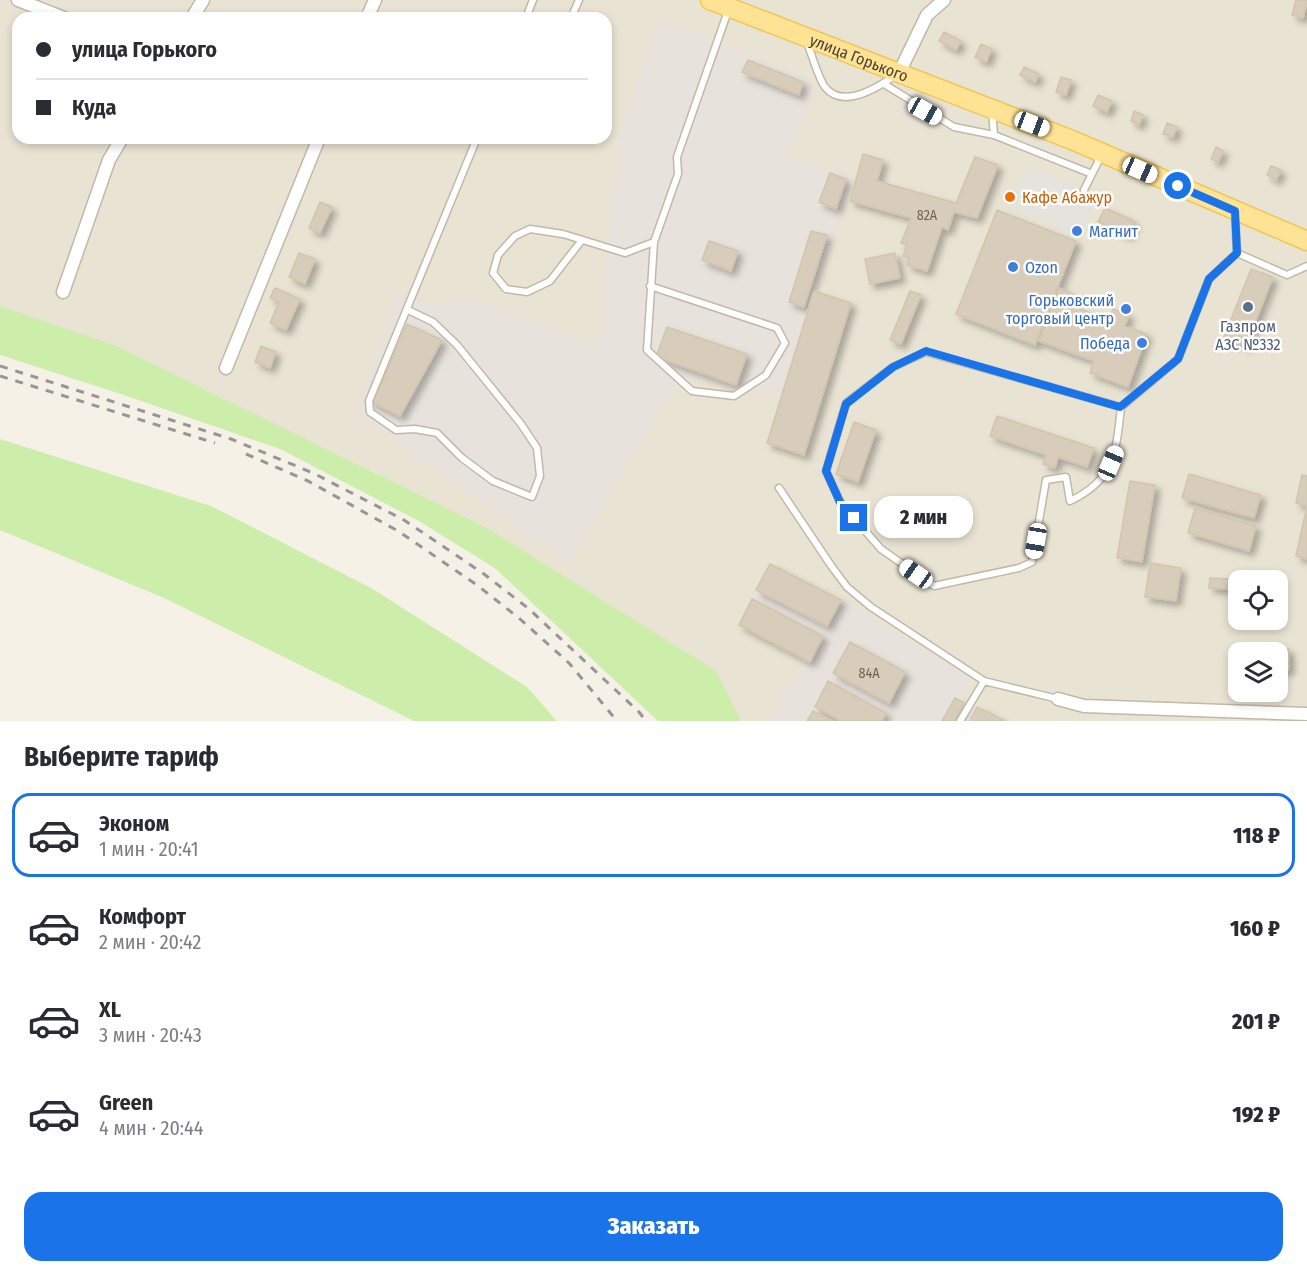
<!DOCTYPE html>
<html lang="ru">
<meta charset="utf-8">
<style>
:root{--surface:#fff;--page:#f2f2f3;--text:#2b2b33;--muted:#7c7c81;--line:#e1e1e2;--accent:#1a73e8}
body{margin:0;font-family:"Fira Sans Condensed",sans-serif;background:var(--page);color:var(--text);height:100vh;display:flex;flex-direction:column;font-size:22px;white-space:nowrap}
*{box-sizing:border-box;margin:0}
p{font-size:20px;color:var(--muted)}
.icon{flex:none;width:33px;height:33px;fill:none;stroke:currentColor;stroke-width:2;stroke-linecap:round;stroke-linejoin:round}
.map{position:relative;height:721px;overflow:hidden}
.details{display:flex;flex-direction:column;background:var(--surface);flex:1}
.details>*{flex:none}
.guide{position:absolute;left:12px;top:12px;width:600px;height:132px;border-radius:18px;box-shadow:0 3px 9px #0003;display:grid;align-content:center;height:132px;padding:0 24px;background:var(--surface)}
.controls{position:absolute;left:1228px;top:570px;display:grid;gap:12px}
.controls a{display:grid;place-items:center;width:60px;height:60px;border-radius:12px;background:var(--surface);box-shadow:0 3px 9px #0003;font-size:30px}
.end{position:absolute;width:27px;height:27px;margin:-14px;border:8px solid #1a73e8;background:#fff;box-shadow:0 0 0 3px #fff}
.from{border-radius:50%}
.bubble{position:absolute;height:42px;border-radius:18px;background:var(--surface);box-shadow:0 3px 9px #0003;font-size:20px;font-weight:800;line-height:42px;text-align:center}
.car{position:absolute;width:18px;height:36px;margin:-18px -9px;border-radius:8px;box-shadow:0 0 4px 2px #0007;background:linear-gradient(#fff 24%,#345 0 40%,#fff 0 76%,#345 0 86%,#fff 0)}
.guide b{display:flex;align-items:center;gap:21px;height:57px;font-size:22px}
.guide b+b{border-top:2px solid var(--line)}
.guide i{width:15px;height:15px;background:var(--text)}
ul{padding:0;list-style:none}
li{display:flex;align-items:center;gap:18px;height:84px;margin:0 12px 9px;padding:0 12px;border:3px solid transparent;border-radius:18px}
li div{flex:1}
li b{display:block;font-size:22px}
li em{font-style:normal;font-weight:800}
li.selected{border-color:var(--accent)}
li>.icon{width:54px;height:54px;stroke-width:1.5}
h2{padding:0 24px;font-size:27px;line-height:72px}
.primary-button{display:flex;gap:12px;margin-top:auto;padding:12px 24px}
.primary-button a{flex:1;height:69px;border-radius:18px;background:var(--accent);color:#fff;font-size:24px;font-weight:800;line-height:69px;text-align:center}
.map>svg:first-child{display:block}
.residential{fill:#e9e3d3;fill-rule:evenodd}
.industrial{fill:#e7e2db}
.green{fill:#cdedab}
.parking{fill:#e5e3de}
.building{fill:#d7cdba;stroke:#d3c5ad;stroke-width:1.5;filter:url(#shadow)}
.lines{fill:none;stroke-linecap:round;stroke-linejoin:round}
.lane-casing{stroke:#c1b9a8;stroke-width:9}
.street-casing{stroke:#c1b9a8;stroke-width:15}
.primary-casing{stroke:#efc659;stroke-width:21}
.lane{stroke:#fff;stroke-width:6}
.street{stroke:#fff;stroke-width:12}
.primary{stroke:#ffe395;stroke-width:18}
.rail{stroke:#969696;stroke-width:3;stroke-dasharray:8 8;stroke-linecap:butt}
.route{stroke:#1a73e8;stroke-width:8}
.food-dot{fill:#e8710a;stroke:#fff;stroke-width:2}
.shop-dot{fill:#3f7fe0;stroke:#fff;stroke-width:2}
.service-dot{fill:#5c6f8a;stroke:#fff;stroke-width:2}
.labels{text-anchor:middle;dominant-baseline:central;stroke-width:5;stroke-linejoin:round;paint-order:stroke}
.number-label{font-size:14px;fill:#6c6456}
.street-label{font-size:16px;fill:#484134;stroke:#fff}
.food-label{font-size:16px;fill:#c56008;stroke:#fff;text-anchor:start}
.shop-label{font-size:16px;fill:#366cbe;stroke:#fff;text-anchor:start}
.service-label{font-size:16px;fill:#4e5e75;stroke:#fff}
</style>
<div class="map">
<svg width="1307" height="721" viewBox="0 0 1307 721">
<defs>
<filter id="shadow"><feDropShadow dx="5" dy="5" stdDeviation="3" flood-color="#0004"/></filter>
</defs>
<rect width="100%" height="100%" fill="#f5f1e6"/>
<path class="residential" d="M0 0H1307V721H679L652 674 375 472 192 413 0 320ZM18 18H606V138H18ZM1239 580H1278V620H1239ZM1239 652H1278V692H1239Z"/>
<path class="industrial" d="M659 18 817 83 786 156 854 177 780 395 678 377 569 562 355 414 399 290 447 309 454 293 598 346 618 141Z
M770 564 841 600 970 677 959 697 1005 721H768L805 659 739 625Z"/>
<path class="green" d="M0 306 116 346 485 527 716 671 741 721H658L496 569 419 521 280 449 121 394 0 355Z
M0 439 211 506 371 588 527 687 557 721H414L164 598 0 530Z"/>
<path class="parking" d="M1026 168 1097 196 1081 236 1010 208Z"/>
<path class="building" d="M1296 0 1307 1 1303 18 1292 15Z
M944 32 961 41 956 50 939 41Z
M981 44 992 49 986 62 975 57Z
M748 60 803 82 799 95 742 72Z
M1024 67 1039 74 1035 82 1020 75Z
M1061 77 1071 80 1066 95 1056 92Z
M1098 95 1112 101 1107 112 1093 106Z
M1134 111 1143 115 1139 125 1131 121Z
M1167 123 1177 127 1173 137 1163 134Z
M1216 147 1223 151 1218 162 1211 159Z
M863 154 883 160 877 181 956 203 975 157 998 165 977 218 954 212 948 230 942 227 927 271 907 265 909 258 903 256 907 245 901 243 911 218 850 201Z
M1271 166 1281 170 1276 180 1267 175Z
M830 173 846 179 836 209 819 202Z
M320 202 332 207 320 233 309 228Z
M1105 208 1134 221 1128 235 1098 222Z
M997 210 1076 241 1035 345 956 314Z
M811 231 827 235 804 307 789 302Z
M709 241 738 251 731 271 702 260Z
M299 253 315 259 305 284 289 277Z
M895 253 900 278 870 284 865 259Z
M1251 269 1273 277 1246 346 1224 337Z
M275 288 300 299 286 330 270 323 279 302 270 298Z
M1059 288 1071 293 1067 304 1109 320 1113 309 1129 314 1125 326 1147 334 1128 387 1090 373 1094 361 1039 341Z
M814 291 851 303 804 455 767 443Z
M910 291 921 295 901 344 890 340Z
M407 324 442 340 400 416 369 401 376 384 380 387Z
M667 327 747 354 736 385 656 357Z
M261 346 276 352 270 368 255 362Z
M997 416 1094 448 1087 467 1058 457 1055 468 1043 464 1046 455 990 436Z
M854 422 876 430 858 482 836 474Z
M1189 474 1261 495 1254 518 1182 498Z
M1302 475 1307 476V506L1296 503Z
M1130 481 1155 485 1142 562 1117 558Z
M1307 506V559L1296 556Z
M1195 508 1256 526 1249 551 1188 533Z
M1150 563 1181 568 1176 601 1145 597Z
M770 564 841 600 827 626 756 590Z
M1210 578 1228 579 1227 589 1209 588Z
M752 599 823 636 810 662 739 625Z
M850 642 905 672 889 703 833 673Z
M1252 648 1289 649V670H1278V652H1251Z
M828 681 886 713 882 721H841L815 707Z
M955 698 964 703 954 721H942Z
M977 707 1005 721H970Z
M813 711 832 721H807Z"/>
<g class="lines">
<g class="lane-casing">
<path id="lane" d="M526 18 533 0
M571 18 579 0
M807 43C812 54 818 78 825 87 843 110 879 87 897 74
M884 84 954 127 994 135
M992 112 994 135 1092 174
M1084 190 1102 154
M1235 214 1237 253 1287 275 1307 266
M582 240 550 281 527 292 506 289 493 273 498 255 515 236 530 229 563 234 625 253 654 242 678 174 677 157 729 8
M650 286 777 328 785 343 766 375 734 396 692 391 647 350 654 242
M406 311 408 310 433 322 457 345 521 424 537 448 540 476 532 497 493 481 462 458 437 433 415 429 396 430 370 412 369 401 477 138
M1121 407 926 352 893 367 846 403 826 471 840 502 881 549 934 586 1019 568 1032 562 1046 480 1066 477 1070 501C1115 480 1116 452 1121 407L1178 359 1209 279 1237 253
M779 488 832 567 847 587 871 607 984 681 1058 699
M960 721 984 681"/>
</g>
<g class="street-casing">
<path id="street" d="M18 0 64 18
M192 18 203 0
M367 18 375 0
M899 73 927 15 944 0
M63 292 109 160 122 138
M226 368 319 138
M1058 699 1084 706 1307 714"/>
</g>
<g class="primary-casing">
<g id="primary">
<path id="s1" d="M710 0 1072 140 1307 241"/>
</g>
</g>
<use href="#lane" class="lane"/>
<use href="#street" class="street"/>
<use href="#primary" class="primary"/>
<path class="rail" d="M0 366 231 439 313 473 404 520 484 574 529 609 639 712 646 721
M0 376 215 443
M246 454 308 481 398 531 477 585 520 619 569 663 617 721"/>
</g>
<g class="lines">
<path class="route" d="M854 518 840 502 826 471 846 404 893 367 926 351 1120 407 1178 359 1209 279 1237 253 1235 211 1178 186"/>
</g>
<circle class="food-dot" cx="1010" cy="197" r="6"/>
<g class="shop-dot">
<circle cx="1077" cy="231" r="6"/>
<circle cx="1013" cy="267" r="6"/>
<circle cx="1126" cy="309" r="6"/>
<circle cx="1142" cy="343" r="6"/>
</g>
<circle class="service-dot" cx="1248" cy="307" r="6"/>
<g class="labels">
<g class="number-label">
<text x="927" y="215">82А</text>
<text x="869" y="673">84А</text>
</g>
<g class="street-label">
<text stroke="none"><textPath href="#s1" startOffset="160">улица Горького</textPath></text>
</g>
<g class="food-label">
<text x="1022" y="197">Кафе Абажур</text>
</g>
<g class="shop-label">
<text x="1089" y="231">Магнит</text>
<text x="1025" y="267">Ozon</text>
<text x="1114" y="300" text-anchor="end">Горьковский<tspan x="1114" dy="18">торговый центр</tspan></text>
<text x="1130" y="343" text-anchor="end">Победа</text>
</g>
<g class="service-label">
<text x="1248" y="326">Газпром<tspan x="1248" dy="18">АЗС №332</tspan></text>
</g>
</g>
</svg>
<div class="controls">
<a><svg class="icon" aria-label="locate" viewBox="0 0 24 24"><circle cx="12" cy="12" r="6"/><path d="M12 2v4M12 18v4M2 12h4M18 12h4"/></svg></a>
<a><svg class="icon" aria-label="layers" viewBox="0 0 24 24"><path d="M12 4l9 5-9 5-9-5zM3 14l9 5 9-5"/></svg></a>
</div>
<i class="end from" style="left:1178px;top:186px"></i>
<i class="end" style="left:854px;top:518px"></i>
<div class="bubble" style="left:874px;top:496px;width:99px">2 мин</div>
<i class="car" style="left:925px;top:111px;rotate:119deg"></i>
<i class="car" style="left:1032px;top:124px;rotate:111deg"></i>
<i class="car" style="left:1140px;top:170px;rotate:114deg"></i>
<i class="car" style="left:1111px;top:463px;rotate:23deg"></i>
<i class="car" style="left:1036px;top:541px;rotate:190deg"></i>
<i class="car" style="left:916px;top:574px;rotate:305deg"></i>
<div class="guide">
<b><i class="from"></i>улица Горького</b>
<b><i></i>Куда</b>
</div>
</div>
<section class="details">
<h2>Выберите тариф</h2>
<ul>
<li class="selected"><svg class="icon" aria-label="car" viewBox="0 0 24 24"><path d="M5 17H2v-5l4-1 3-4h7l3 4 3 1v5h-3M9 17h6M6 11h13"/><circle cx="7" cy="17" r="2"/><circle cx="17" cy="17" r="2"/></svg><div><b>Эконом</b><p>1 мин · 20:41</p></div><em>118 ₽</em></li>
<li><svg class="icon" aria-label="car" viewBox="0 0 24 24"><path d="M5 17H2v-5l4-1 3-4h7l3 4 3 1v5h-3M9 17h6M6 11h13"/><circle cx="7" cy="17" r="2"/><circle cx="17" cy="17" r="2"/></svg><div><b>Комфорт</b><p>2 мин · 20:42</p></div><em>160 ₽</em></li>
<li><svg class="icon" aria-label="car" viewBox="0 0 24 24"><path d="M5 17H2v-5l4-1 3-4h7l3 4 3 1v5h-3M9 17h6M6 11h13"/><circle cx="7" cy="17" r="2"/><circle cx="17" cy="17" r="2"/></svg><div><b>XL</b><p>3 мин · 20:43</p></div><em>201 ₽</em></li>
<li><svg class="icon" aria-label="car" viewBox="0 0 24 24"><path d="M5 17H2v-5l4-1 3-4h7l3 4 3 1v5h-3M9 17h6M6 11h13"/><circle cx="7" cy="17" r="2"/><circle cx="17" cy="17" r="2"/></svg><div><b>Green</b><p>4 мин · 20:44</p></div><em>192 ₽</em></li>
</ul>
<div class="primary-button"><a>Заказать</a></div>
</section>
